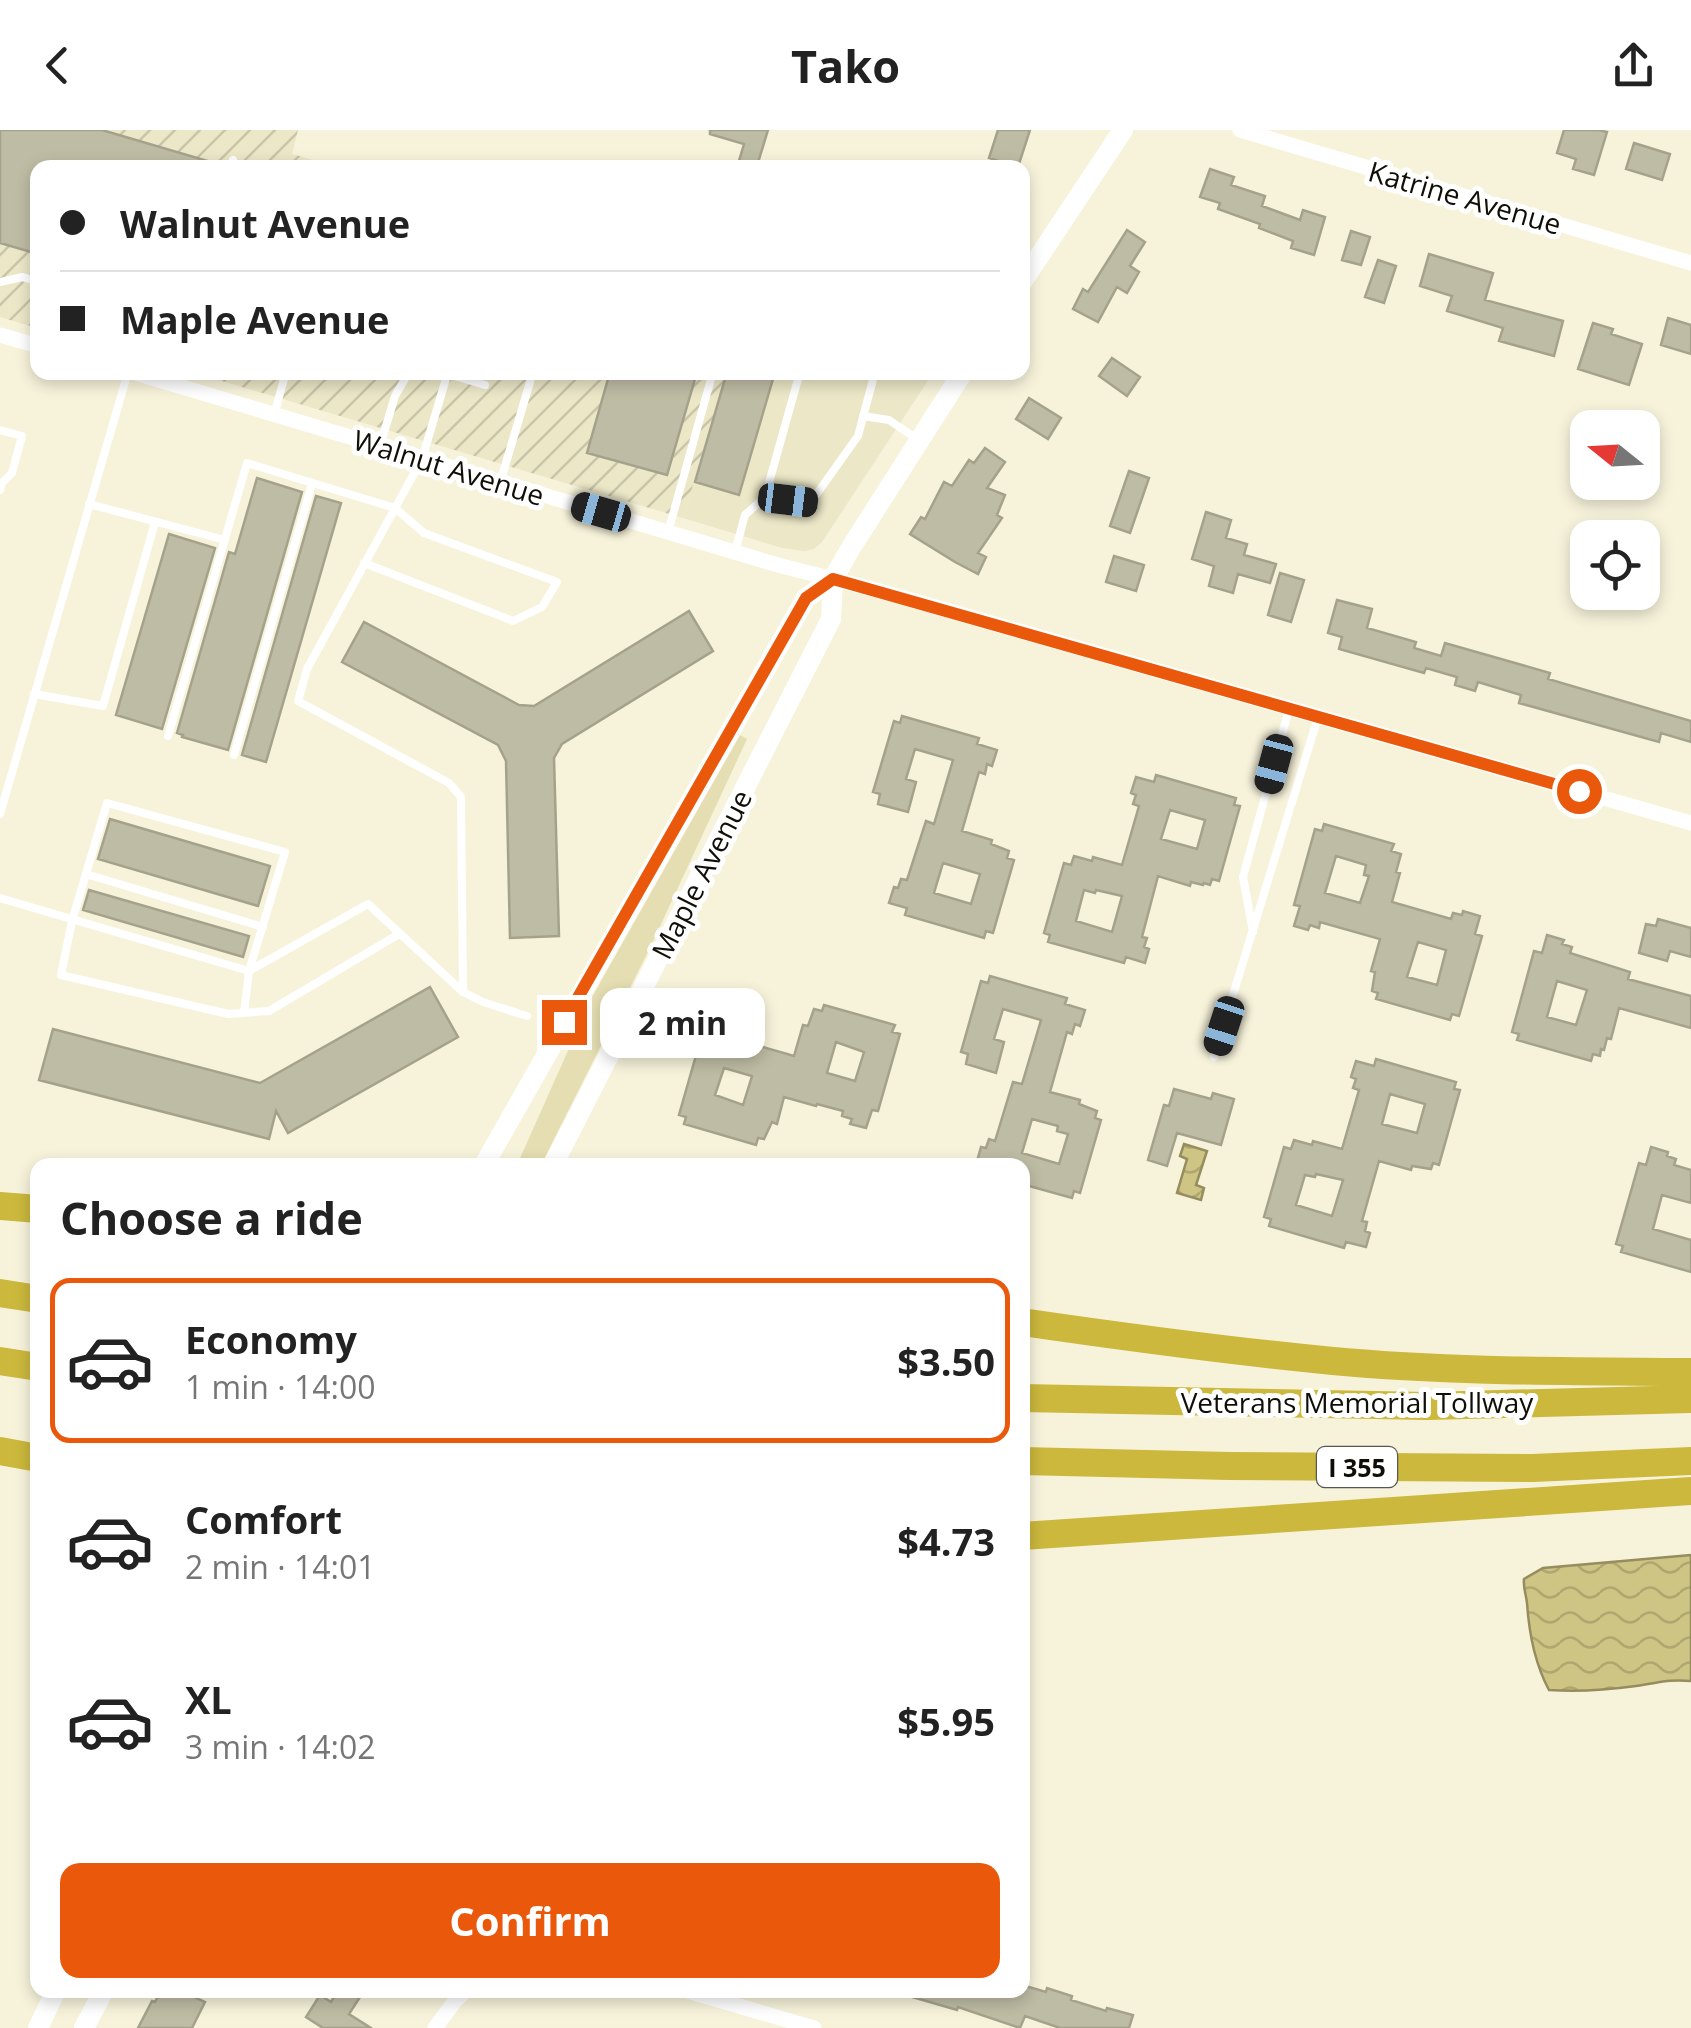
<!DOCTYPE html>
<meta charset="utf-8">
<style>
:root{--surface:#fff;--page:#f2f2f2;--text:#222;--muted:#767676;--line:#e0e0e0;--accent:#ea580c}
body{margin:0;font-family:"Open Sans",sans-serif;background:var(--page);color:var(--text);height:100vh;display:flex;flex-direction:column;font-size:38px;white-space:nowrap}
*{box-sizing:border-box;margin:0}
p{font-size:32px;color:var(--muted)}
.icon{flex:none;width:55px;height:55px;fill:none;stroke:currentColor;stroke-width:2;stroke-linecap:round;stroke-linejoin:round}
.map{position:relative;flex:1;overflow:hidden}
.details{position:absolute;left:30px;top:1028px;width:1000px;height:840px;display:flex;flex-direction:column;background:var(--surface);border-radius:20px;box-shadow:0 5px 15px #0003}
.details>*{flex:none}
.top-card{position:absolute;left:30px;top:30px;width:1000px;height:220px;border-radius:20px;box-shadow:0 5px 15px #0003;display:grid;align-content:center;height:220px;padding:0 30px;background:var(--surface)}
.needle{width:65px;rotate:288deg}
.controls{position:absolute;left:1570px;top:280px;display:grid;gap:20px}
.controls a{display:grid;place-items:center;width:90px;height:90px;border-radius:20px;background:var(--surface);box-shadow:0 5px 15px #0003;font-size:50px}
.end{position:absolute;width:45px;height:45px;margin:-22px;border:12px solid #ea580c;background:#fff;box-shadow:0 0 0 5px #fff}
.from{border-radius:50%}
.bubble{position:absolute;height:70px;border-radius:20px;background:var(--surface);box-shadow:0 5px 15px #0003;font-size:32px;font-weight:700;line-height:70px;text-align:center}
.car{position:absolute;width:30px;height:60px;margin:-30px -15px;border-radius:12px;box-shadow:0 0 8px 2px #0007;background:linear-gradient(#222 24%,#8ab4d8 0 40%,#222 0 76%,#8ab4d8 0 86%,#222 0)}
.top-card b{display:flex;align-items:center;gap:35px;height:95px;font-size:38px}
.top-card b+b{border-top:2px solid var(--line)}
.top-card i{width:25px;height:25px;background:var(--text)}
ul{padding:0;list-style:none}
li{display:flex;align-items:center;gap:30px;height:165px;margin:0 20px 15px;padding:0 10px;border:5px solid transparent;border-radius:20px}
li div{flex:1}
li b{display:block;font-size:38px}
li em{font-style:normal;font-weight:700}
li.selected{border-color:var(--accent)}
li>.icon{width:90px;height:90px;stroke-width:1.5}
h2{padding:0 30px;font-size:45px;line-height:120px}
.action{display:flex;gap:20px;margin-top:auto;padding:20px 30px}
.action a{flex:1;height:115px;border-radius:20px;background:var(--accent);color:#fff;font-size:40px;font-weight:700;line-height:115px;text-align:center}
header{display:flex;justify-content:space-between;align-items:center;height:130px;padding:0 30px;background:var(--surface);font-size:45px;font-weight:700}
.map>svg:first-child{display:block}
.built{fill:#ebe7c7}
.industrial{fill:url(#industrial-furrows)}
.green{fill:#e5deb2}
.water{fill:url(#water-waves);stroke:#958d5e;stroke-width:2.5}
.building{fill:#bfbca5;stroke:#a5a28c;stroke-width:2.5;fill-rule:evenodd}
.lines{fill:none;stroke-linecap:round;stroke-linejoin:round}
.service{stroke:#fff;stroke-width:8}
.minor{stroke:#fff;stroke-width:15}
.secondary{stroke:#fff;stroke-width:20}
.motorway{stroke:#cbb83d;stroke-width:28}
.route{stroke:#ea580c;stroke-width:12}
.labels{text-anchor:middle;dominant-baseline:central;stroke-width:10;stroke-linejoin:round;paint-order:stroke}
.shield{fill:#fff;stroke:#575651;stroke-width:2.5}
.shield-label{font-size:25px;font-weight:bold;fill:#0f0e07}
.street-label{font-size:28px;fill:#0f0e07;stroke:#fff}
</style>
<header><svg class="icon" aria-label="back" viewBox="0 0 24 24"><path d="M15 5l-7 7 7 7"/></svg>Tako<svg class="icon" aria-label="share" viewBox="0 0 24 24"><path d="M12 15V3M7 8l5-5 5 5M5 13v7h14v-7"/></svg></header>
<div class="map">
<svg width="1691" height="1898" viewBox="0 0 1691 1898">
<defs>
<pattern id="industrial-furrows" width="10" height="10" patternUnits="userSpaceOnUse" patternTransform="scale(2.5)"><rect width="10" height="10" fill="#ebe7c7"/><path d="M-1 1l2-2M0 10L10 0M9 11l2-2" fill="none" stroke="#c8c5a9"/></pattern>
<pattern id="water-waves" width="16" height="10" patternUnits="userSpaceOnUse" patternTransform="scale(2.5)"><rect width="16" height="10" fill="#cec484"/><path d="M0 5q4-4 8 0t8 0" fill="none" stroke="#b0a770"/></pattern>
</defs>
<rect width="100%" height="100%" fill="#f7f3db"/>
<path class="built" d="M727 243H933L822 412 814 419 805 421 782 418 683 388Z"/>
<path class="industrial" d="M0 0H298L292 24 338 37 38 38 37 198 0 187Z
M195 243H727L683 388Z"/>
<path class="green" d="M740 605 747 609 650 818 541 1035H517L591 869Z"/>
<path class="water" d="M1184 1014 1207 1021 1196 1055 1204 1058 1201 1070 1177 1063 1187 1029 1180 1026Z
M1691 1425V1551C1667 1549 1659 1553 1636 1556 1607 1560 1578 1562 1549 1560 1535 1534 1529 1503 1527 1473 1526 1464 1523 1458 1524 1449L1543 1438Z"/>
<path class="building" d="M0 0H102L218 34 217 38H38V124L0 113Z
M710 0H768L757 36 739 31 744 14 710 4Z
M998 0H1030L1018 37 989 28Z
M1564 0H1599L1607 2 1594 45 1573 39 1576 29 1557 23Z
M1634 13 1670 24 1662 50 1626 39Z
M1210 39 1234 47 1231 55 1265 66 1262 76 1300 90 1303 80 1325 87 1314 125 1291 118 1293 111 1259 98 1260 94 1218 79 1220 73 1200 67Z
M1127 100 1145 112 1130 136 1139 142 1127 163 1117 157 1098 192 1073 179 1083 159 1088 162Z
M1351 101 1370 107 1361 135 1342 130Z
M1429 124 1493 143 1485 170 1563 191 1554 226 1499 211 1503 198 1447 181 1452 166 1420 156Z
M1378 130 1396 136 1384 173 1365 167Z
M1668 188 1691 195V224L1661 215Z
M1593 193 1613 199 1611 204 1642 214 1629 255 1578 239Z
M1112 228 1140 247 1127 266 1099 246Z
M610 242H697L667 345 587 323Z
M727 242H775L739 365 695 352Z
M1029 268 1061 288 1048 309 1016 289Z
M985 318 1005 332 987 358 1005 365 997 385 1002 388 978 423 986 427 978 444 955 432 910 404 921 387 925 389 944 352 952 356 969 330 974 333Z
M1129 341 1149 348 1130 403 1110 396Z
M257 348 302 362 228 620 182 607 183 605 177 603 229 422 235 424Z
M316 366 341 373 266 632 242 625Z
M1206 382 1231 390 1226 408 1247 414 1244 425 1276 434 1270 453 1238 444 1233 463 1209 456 1214 436 1192 429Z
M169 404 215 418 162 599 116 585Z
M1114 426 1144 435 1136 461 1106 452Z
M1280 443 1304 450 1291 492 1268 485Z
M1337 470 1372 479 1367 498 1416 512 1414 518 1441 526 1445 513 1550 543 1548 549 1691 591V612L1661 603 1659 612 1519 573 1521 565 1478 552 1475 561 1455 555 1457 547 1426 538 1424 543 1339 519 1342 507 1328 503Z
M689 481 713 521 562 614 554 628 559 806 510 808 506 631 498 615 342 532 364 492 519 575 534 576Z
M902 586 979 608 977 614 997 620 992 636 987 634 985 644 979 642 962 701 992 710 991 714 1009 721 1007 728 1014 730 993 803 986 801 984 808 905 785 907 778 889 773 894 757 898 758 901 749 907 750 926 691 934 694 953 630 915 619 906 649 916 652 908 682 878 674 880 664 873 662 894 591 900 593ZM943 733 980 744 971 774 934 763Z
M1156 645 1236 668 1234 675 1240 676 1219 751 1212 749 1210 755 1204 753 1203 755 1191 752 1190 756 1158 746 1142 807 1147 808 1144 817 1149 819 1145 833 1126 827 1124 833 1048 812 1050 805 1044 803 1064 733 1071 735 1074 726 1092 731 1093 727 1122 735 1139 676 1133 674 1136 665 1131 663 1136 647 1154 652ZM1170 680 1205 690 1197 719 1161 709ZM1084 760 1095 763 1096 760 1122 766 1112 802 1076 791Z
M110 689 270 736 258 776 98 729Z
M1324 694 1394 714 1391 721 1401 724 1396 742 1400 743 1392 772 1451 789 1453 783 1462 785 1463 781 1480 786 1475 804 1482 806 1459 886 1452 884 1450 890 1376 869 1378 863 1372 861 1375 842 1371 841 1380 809 1320 792 1319 798 1310 795 1308 800 1294 796 1300 776 1294 775 1315 699 1322 701ZM1336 726 1366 735 1364 745 1369 746 1360 773 1325 763ZM1418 812 1446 820 1437 855 1407 847Z
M89 760 249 806 243 827 83 780Z
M1658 789 1691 798V827L1670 821 1667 831 1639 823 1646 794 1656 796Z
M1547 805 1564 810 1562 814 1572 817 1570 823 1630 842 1628 849 1691 866V898L1619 878 1611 909 1607 908 1604 920 1601 919 1600 926 1593 924 1591 931 1517 910 1519 904 1512 902 1534 821 1542 823ZM1557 851 1587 860 1576 895 1547 887Z
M990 846 1067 868 1065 874 1085 880 1080 896 1075 894 1072 904 1067 902 1050 962 1080 970 1079 974 1097 981 1095 988 1101 990 1080 1063 1074 1061 1072 1068 1022 1054V1035H976L981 1017 986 1018 989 1009 995 1011 1013 952 1022 954 1041 890 1003 879 994 909 1004 912 996 943 966 934 968 924 961 922 981 851 988 853ZM1032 989 1058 996 1057 1001 1068 1004 1059 1034 1022 1023Z
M430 857 458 907 288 1003 276 981 269 1009 39 950 53 899 260 953Z
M824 875 895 895 892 902 900 904 878 981 872 980 866 998 850 994 852 989 842 986 843 981 817 974 816 976 784 967 777 994 772 992 764 1009 758 1008 756 1015 684 994 686 987 679 985 701 908 709 910 714 892 727 896 726 901 736 904 735 909 794 926 803 895 808 896 814 879 822 881ZM836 912 864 922 855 951 827 943ZM724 938 752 946 743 975 715 965Z
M1376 929 1456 952 1454 959 1460 960 1439 1035 1433 1033 1431 1039 1412 1036 1411 1040 1379 1031 1362 1091 1367 1092 1365 1101 1370 1103 1366 1117 1346 1112 1344 1118 1269 1096 1271 1089 1264 1087 1284 1017 1291 1019 1294 1010 1312 1015 1313 1011 1342 1019 1359 960 1353 958 1356 949 1351 947 1356 931 1374 936ZM1390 964 1425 974 1417 1003 1382 994ZM1316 1044 1343 1050 1332 1086 1296 1075 1305 1045 1315 1047Z
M1174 959 1211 969 1213 963 1234 969 1221 1015 1177 1003 1167 1036 1148 1030 1164 975 1169 976Z
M1651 1017 1668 1022 1667 1026 1676 1029 1674 1035 1691 1040V1073L1662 1065 1653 1099 1691 1110V1142L1621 1122 1623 1116 1616 1114 1639 1033 1646 1035Z
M1022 1855 1046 1862 1047 1858 1072 1866 1071 1870 1106 1881 1107 1878 1133 1885 1129 1898H1060L1025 1886 1020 1898 958 1877 957 1880 902 1864V1860H984L1002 1866 1004 1860H1022Z
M161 1860H180L205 1872 192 1898H138L152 1871 155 1872Z
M338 1860H350L360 1867 349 1884 371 1898H323L306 1887 320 1865 331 1872Z"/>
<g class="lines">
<path class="service" d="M231 38 233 30
M0 152 22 147 38 151
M448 242 422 329 307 539 298 571 449 653 461 667 463 862
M448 244 485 255
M274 285 286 242
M863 286 889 290 917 309
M0 300 22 306 12 343 2 353 0 360
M380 316 395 266 409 242
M500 353 533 242
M765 367 811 372 858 306 875 242
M89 374 225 410
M668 402 713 242
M735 422 745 385 765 367 800 242
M34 564 103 576 155 392
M168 606 247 333 395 378 424 403 557 452 542 477 513 491 364 433
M234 625 312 354
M0 684 128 242
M86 744 263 797
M0 768 249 841 368 774 463 862 483 872 527 886
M1253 802 1243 747 1289 579
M244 883 249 841 285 722 107 673 72 791 61 845 228 884 269 881 399 804
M1214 927 1318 587"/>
<path class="minor" d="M1240 0 1691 133
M0 205 38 216
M132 242 778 435 876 460 1691 693
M684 1860 814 1898
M435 1898 455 1871 467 1860"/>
<path class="secondary" d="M1022 152 1123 0
M484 1035 806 468 833 449
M553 1035 831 489 833 449 852 416 963 242
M38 1898 56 1860
M84 1898 104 1860"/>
<path class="motorway" d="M0 1076 38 1079
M0 1163 38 1169
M1022 1192C1125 1207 1229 1221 1333 1231 1452 1242 1572 1241 1691 1242
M0 1231 38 1237
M1022 1268 1427 1276 1691 1269
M0 1321 38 1328
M1022 1331 1229 1336 1533 1338 1691 1331
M1022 1406 1691 1361"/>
</g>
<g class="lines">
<path class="route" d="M564 892 806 468 833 449 1579 661"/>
</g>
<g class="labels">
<rect class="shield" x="1317" y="1317" width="80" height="40" rx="8"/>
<g class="shield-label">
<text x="1357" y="1337">I 355</text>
</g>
<g class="street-label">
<text transform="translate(1465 67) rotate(16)">Katrine Avenue</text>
<text transform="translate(449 337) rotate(17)">Walnut Avenue</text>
<text transform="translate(701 744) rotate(-63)">Maple Avenue</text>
<text x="1357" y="1272">Veterans Memorial Tollway</text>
</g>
</g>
</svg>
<div class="controls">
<a><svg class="needle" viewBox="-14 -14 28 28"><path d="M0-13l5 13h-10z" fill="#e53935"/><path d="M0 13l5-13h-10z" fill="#767676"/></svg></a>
<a><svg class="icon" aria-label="locate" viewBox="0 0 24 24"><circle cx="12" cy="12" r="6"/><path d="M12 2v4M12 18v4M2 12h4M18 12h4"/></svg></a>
</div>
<i class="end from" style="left:1579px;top:661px"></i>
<i class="end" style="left:564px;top:892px"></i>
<div class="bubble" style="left:600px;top:858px;width:165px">2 min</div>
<i class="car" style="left:788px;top:370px;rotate:97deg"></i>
<i class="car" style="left:601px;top:382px;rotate:286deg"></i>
<i class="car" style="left:1274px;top:634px;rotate:195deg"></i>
<i class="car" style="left:1224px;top:896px;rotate:198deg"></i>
<div class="top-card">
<b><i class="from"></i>Walnut Avenue</b>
<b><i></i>Maple Avenue</b>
</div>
<section class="details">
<h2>Choose a ride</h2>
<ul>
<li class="selected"><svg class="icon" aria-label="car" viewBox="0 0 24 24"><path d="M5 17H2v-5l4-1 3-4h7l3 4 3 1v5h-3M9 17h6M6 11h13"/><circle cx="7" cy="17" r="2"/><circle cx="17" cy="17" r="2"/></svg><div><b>Economy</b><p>1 min · 14:00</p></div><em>$3.50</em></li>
<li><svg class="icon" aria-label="car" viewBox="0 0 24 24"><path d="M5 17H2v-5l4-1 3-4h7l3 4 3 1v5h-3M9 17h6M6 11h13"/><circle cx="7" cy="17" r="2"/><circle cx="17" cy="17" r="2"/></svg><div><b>Comfort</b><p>2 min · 14:01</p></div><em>$4.73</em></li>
<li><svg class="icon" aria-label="car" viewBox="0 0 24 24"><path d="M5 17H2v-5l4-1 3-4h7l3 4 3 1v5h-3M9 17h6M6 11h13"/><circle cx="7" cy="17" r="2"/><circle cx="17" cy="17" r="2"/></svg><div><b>XL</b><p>3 min · 14:02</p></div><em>$5.95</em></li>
</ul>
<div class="action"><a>Confirm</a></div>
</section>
</div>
